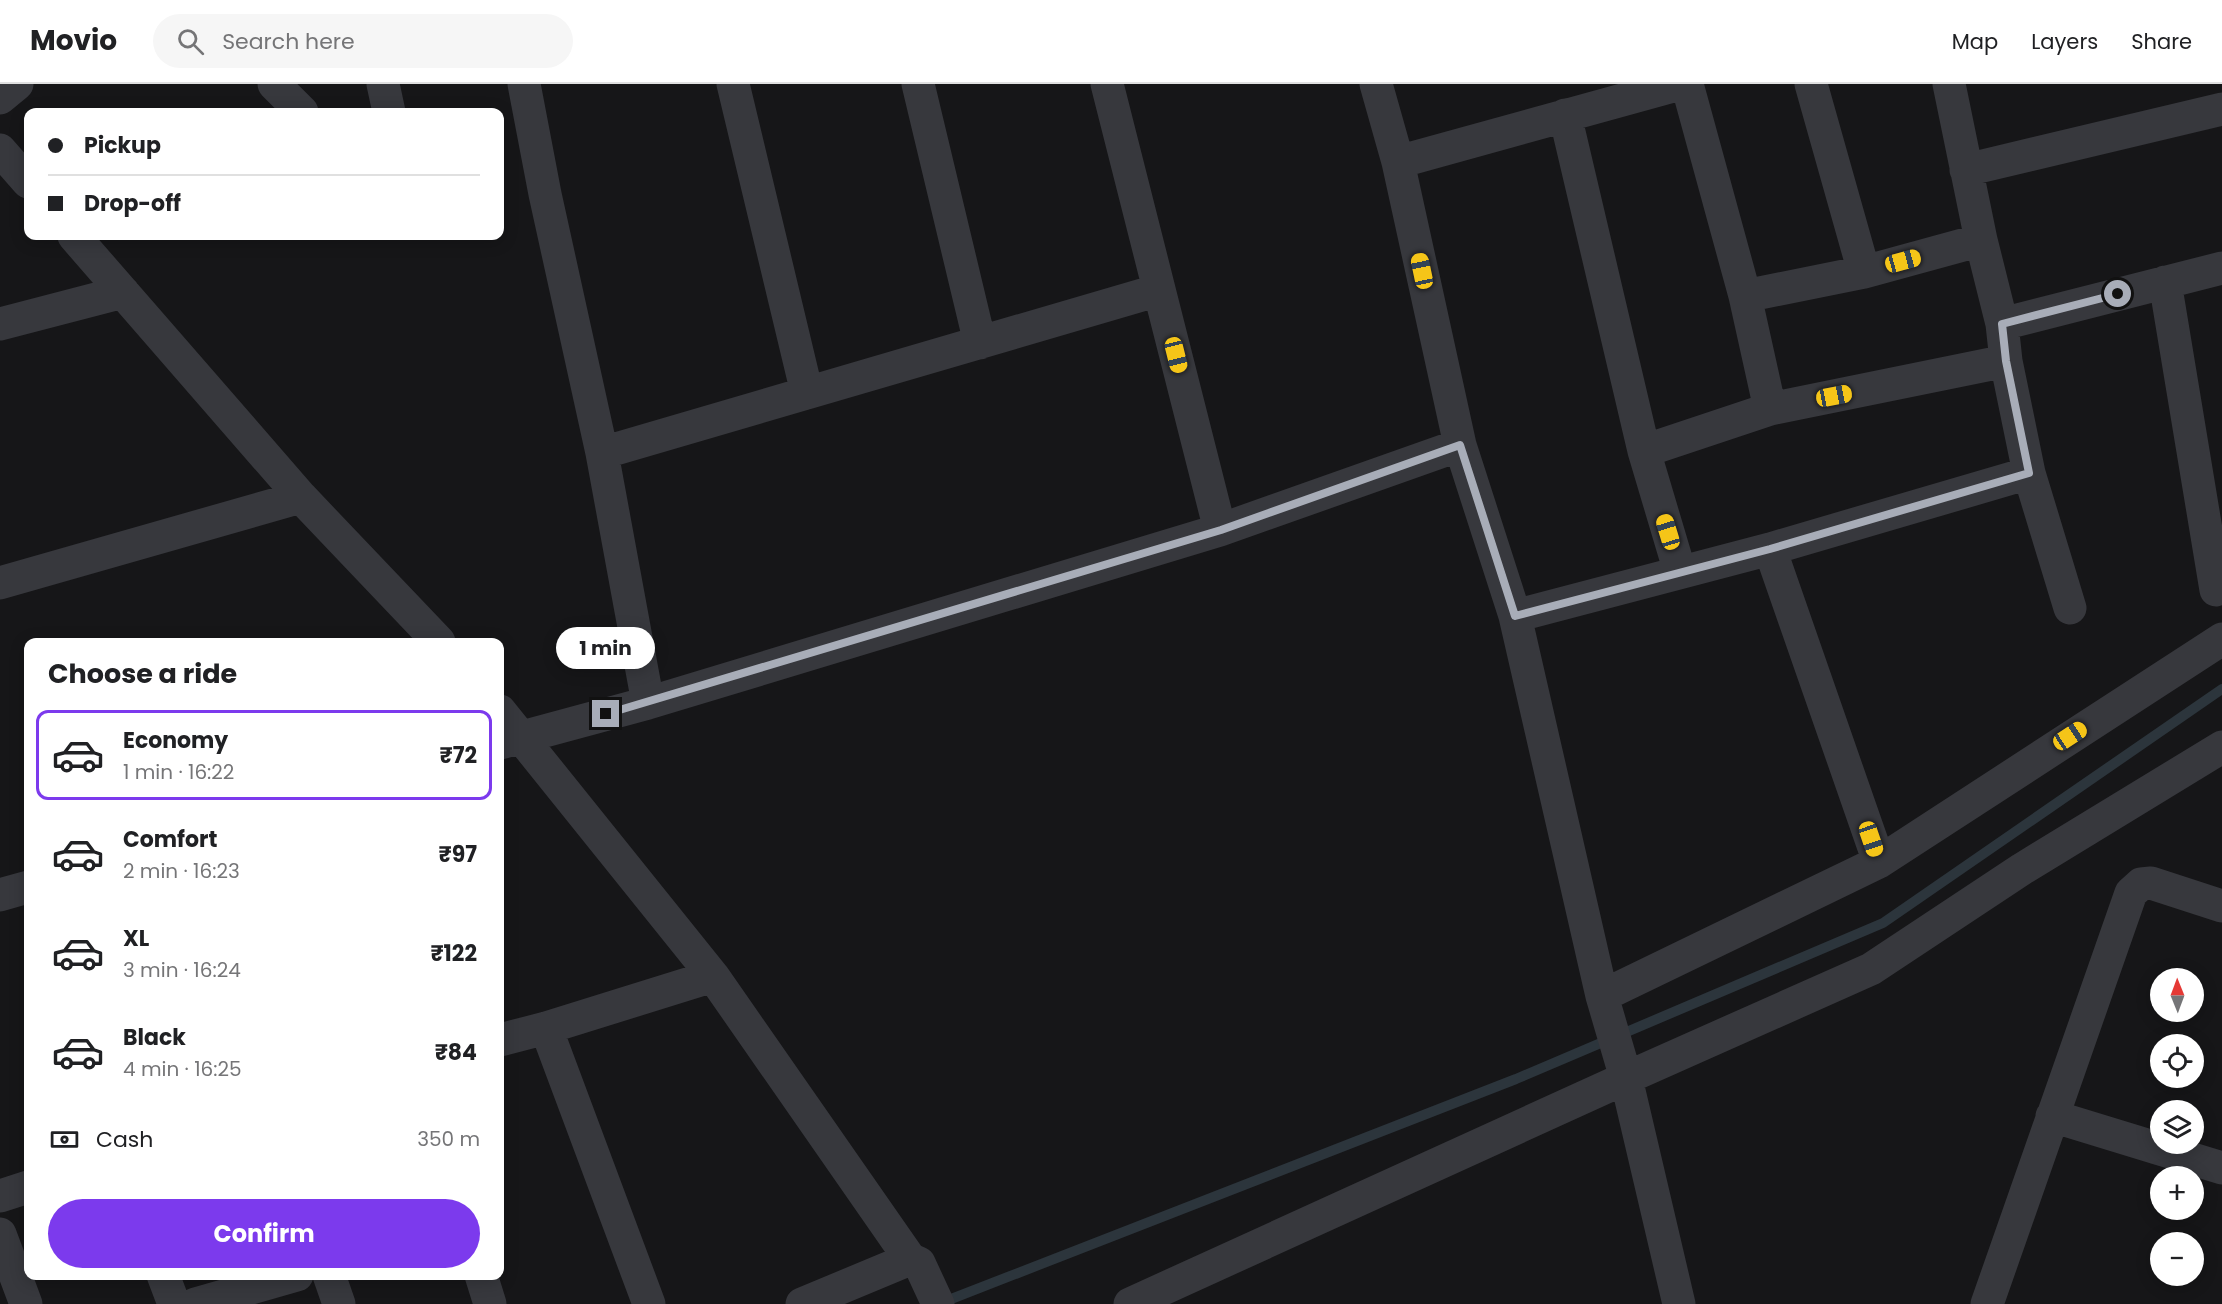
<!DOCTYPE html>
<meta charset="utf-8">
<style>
:root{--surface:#fff;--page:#f6f6f6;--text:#202124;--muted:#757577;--line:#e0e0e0;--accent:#7c3aed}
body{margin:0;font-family:Poppins,sans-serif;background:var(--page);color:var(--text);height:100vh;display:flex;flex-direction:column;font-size:22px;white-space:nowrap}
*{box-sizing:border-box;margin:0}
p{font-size:20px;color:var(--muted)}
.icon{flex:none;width:33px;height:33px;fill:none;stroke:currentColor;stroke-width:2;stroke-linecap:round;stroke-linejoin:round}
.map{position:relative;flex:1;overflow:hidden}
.side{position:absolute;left:24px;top:554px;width:480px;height:642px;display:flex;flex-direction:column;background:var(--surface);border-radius:12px;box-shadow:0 3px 15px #0003}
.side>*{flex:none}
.hud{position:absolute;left:24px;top:24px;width:480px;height:132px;border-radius:12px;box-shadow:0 3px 15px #0003;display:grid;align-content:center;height:132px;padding:0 24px;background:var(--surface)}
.needle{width:39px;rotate:359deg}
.fabs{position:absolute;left:2150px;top:884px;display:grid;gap:12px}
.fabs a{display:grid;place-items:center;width:54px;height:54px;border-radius:50%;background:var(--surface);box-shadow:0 3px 15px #0003;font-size:30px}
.end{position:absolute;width:27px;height:27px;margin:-14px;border:8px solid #a8adb8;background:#111;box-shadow:0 0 0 3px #111}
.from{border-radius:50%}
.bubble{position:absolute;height:42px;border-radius:21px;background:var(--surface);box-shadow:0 3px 15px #0003;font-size:20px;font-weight:700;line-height:42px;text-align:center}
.car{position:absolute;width:18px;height:36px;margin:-18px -9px;border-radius:8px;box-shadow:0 0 4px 2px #0007;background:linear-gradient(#f5c518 24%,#345 0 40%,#f5c518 0 76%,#345 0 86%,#f5c518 0)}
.hud b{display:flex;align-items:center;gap:21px;height:57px;font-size:22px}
.hud b+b{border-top:2px solid var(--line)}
.hud i{width:15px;height:15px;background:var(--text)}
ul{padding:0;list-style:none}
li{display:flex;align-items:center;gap:18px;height:90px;margin:0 12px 9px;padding:0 12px;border:3px solid transparent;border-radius:12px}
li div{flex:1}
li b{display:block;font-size:22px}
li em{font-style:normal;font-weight:700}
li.active{border-color:var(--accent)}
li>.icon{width:54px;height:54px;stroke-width:1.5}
h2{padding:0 24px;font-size:27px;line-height:72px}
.pay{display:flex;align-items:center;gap:15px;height:66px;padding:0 24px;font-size:22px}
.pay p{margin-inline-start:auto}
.primary-button{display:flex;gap:12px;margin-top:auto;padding:12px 24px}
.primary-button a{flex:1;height:69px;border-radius:36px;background:var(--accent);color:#fff;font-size:24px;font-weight:700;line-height:69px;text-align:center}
header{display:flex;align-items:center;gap:36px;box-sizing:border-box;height:84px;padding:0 30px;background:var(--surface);border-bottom:2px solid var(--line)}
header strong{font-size:28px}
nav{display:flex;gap:33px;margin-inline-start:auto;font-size:21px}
.search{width:420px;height:54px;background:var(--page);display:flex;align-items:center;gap:15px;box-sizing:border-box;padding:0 21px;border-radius:33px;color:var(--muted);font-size:22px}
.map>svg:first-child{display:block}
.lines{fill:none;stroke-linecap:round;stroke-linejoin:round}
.stream{stroke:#2c353c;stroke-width:10}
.minor{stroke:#37383d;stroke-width:33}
.route{stroke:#a8adb8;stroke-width:8}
</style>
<header>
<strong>Movio</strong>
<div class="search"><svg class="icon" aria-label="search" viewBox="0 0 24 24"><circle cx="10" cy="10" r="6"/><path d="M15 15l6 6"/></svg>Search here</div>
<nav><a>Map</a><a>Layers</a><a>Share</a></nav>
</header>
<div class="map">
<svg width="2222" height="1220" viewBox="0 0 2222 1220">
<rect width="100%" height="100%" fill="#161618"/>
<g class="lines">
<path class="stream" d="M941 1219 1516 995 1883 839 2222 605"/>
<path class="minor" d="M274 0 302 28
M383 0 389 28
M524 0 545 110 602 369 648 619
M733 0 807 309
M918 0 980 259
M1107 0 1220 446
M1376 0 1398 78 1460 361 1515 532 1602 912 1626 994 1679 1220
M1687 0 1745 212 1770 325
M1811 0 1864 188
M1949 0 1981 156 2002 240 2006 277 2029 389 2070 524
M0 14 17 0
M1565 31 1644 367 1680 488
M0 66 28 98
M1398 78 1680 0
M1966 86 2222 25
M74 152 301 413 439 558
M2165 198 2216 506
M1745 212 1864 188 1981 156
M0 240 123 208
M2002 240 2222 184
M1644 367 1770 325 2006 277
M602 369 1159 206
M1770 465 1879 778
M0 499 301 413
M1515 532 1770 465 2029 389
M500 627 713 892 910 1175 919 1179 938 1220
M500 659 648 619 1220 446 1460 361
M0 811 28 803
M1602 912 1879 778 2222 555
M546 944 649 1220
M500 956 546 944 713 892
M2052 1032 2222 1084
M0 1112 28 1103
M0 1150 26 1220
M163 1191 174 1220
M329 1191 339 1220
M481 1191 490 1220
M195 1220 297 1191
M802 1220 910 1175
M1130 1220 1626 994 1871 885 2022 785 2222 663
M1987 1220 2131 809 2141 800 2151 799 2222 822"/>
</g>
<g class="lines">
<path class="route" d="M606 630 1221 446 1460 361 1515 532 1770 465 2029 389 2006 277 2002 240 2118 210"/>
</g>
</svg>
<div class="fabs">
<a><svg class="needle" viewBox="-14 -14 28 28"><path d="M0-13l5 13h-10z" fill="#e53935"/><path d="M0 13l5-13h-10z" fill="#757577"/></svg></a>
<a><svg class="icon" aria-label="locate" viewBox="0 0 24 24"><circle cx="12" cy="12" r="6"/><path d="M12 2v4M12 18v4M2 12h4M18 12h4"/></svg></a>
<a><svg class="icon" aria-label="layers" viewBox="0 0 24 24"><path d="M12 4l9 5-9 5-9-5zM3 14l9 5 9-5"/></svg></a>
<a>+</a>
<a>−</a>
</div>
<i class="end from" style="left:2118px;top:210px"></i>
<i class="end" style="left:606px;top:630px"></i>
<div class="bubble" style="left:556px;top:543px;width:99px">1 min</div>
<i class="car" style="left:1903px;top:177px;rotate:75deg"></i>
<i class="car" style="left:1422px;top:187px;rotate:348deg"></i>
<i class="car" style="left:1176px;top:271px;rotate:166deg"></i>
<i class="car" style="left:1834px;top:312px;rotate:79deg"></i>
<i class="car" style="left:1668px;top:448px;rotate:343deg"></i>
<i class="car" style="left:2070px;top:652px;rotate:57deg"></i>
<i class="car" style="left:1871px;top:755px;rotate:161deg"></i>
<div class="hud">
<b><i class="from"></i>Pickup</b>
<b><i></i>Drop-off</b>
</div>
<section class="side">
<h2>Choose a ride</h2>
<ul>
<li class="active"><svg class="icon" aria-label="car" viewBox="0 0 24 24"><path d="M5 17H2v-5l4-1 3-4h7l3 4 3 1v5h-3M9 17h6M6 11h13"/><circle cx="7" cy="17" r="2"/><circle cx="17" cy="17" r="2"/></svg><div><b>Economy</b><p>1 min · 16:22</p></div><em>₹72</em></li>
<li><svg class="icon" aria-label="car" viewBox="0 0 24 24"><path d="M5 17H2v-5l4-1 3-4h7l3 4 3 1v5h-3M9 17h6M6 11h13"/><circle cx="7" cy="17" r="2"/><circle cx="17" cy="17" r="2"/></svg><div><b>Comfort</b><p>2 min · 16:23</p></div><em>₹97</em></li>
<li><svg class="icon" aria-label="car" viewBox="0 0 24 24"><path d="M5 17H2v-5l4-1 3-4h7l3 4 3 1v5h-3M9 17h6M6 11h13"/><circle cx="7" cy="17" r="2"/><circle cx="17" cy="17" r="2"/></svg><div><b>XL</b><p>3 min · 16:24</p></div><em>₹122</em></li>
<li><svg class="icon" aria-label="car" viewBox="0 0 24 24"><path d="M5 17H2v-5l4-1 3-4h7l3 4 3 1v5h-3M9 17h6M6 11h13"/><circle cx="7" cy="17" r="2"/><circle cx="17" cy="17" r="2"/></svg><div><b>Black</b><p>4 min · 16:25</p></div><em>₹84</em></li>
</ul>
<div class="pay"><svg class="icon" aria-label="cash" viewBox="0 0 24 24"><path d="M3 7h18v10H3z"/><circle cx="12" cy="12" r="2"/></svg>Cash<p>350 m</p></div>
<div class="primary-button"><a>Confirm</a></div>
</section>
</div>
